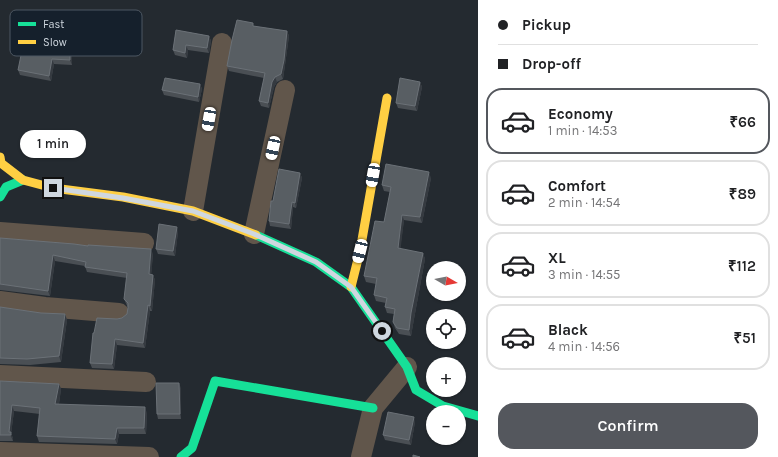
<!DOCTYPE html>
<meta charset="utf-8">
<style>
:root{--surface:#fff;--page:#f2f2f2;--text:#202124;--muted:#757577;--line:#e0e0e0;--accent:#54575d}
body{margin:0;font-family:Karla,sans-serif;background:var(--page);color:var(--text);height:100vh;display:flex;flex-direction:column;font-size:15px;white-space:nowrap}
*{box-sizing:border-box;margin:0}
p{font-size:13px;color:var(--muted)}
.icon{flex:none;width:22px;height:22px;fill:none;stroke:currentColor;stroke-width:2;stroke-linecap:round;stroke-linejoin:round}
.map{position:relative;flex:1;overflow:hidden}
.panel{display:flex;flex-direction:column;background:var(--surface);width:300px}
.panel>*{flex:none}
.banner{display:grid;align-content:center;height:88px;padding:0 20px;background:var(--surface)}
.needle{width:26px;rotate:99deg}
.buttons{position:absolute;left:426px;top:261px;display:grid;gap:8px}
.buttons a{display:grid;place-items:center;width:40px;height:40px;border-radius:50%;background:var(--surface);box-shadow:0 1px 3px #0004;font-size:20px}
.end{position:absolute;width:18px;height:18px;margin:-9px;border:5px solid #cfd7df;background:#111;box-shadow:0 0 0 2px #111}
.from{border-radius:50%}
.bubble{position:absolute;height:28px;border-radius:14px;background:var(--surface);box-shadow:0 1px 3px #0004;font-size:13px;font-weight:600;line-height:28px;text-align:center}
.car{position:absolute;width:12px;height:24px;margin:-12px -6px;border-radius:5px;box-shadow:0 0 3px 1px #0007;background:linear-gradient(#fff 24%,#345 0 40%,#fff 0 76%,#345 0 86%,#fff 0)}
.banner b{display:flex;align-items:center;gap:14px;height:38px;font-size:15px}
.banner b+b{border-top:1px solid var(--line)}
.banner i{width:10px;height:10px;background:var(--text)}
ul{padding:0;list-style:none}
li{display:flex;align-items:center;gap:12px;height:66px;margin:0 8px 6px;padding:0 12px;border:2px solid var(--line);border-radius:16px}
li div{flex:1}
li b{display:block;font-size:15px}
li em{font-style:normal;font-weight:600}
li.current{border-color:var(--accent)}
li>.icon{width:36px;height:36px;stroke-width:1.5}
.button{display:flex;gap:8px;margin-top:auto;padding:8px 20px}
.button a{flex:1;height:46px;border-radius:16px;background:var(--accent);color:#fff;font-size:16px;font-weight:600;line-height:46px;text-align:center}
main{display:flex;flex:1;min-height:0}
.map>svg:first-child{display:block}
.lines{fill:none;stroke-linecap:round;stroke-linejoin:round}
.street{stroke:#61564b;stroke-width:20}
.fast{stroke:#16e098;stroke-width:9}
.slow{stroke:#ffcf43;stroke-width:9}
.wall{fill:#4a4f54}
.shaded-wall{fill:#353a40}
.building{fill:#585e63;stroke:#6b7177}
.route{stroke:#cfd7df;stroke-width:5}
.key{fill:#15202c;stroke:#4d5762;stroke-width:1}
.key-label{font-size:11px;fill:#cfd7df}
</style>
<main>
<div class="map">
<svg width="478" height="457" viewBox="0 0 478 457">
<rect width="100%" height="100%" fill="#242a30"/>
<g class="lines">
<path class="street" d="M193 211 222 43
M0 232 144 243
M254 234 285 90
M0 301 45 307 119 313
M0 375 146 382
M0 452 149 457
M361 457 373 408 407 367"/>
<path class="fast" d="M0 197 6 187 23 180
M256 235 316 262 351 287 407 367 416 390 443 406 478 416
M181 457 192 448 215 381 373 408"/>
<path class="slow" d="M0 157 1 163 23 180 53 188 123 197 193 211 256 235
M351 287 360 251 387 98"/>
</g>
<path class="wall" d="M254 26 287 31 289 36 285 65 283 79 277 82 274 87 269 108 261 106 259 101 264 78 229 71 227 66 232 40Z
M176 30 209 36 211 41 209 53 188 50 187 58 175 55 173 50Z
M57 46H70L72 51V65L54 64 51 81 20 75 18 70Z
M420 82 422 87 417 111 398 108 396 103Z
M200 84 202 89 199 102 164 95 162 90Z
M300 173 302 178 296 208 293 207 291 229 270 226 269 221 273 201Z
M431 178 422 223 404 220 400 249 423 253 425 259 414 319 411 336 399 334 395 328 393 322 394 314 387 313 385 307 386 303 376 301 374 295 376 284 366 282 364 276 384 222 390 192 384 191 382 185Z
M178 232 175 256 158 254 156 249Z
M0 238 88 246 153 254 151 274 153 275 155 280 152 311H150L145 348 117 345 114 369 92 368 90 363 94 333 117 319 122 318 127 314 128 308 124 299 127 278 87 272 85 266 55 261 50 296 0 290Z
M0 307 41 313 65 314 67 320 61 362 30 365 0 364Z
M0 381 59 384 61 389 59 404 147 413 146 434H119L117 444 39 442 37 436 40 414 14 411 11 434 13 438V441H0Z
M181 388V419H158L157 414Z
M415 422 411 445 385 440 383 435Z"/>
<path class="shaded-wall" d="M287 31 289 36 285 65 283 79 281 74Z
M209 36 211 41 209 53 207 48Z
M186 45 188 50 187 58 185 53Z
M70 46 72 51V65L70 60Z
M52 59 54 64 51 81 49 76Z
M275 77 277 82 274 87 269 108 268 103 272 82Z
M420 82 422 87 417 111 415 106Z
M200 84 202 89 199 102 198 97Z
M429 172 431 178 422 223 420 217Z
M300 173 302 178 296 208 295 203Z
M292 202 293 207 291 229 289 224Z
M402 215 404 220 400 254 398 248Z
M177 227 178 232 175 256 173 251Z
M151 249 153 254 151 279 149 274Z
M423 253 425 259 414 319 411 336 409 330 411 313Z
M53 255 55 261 50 296 48 291Z
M153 275 155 280 152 311 150 306Z
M148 305 150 311 145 348 143 343Z
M65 314 67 320 61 362 59 356Z
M115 339 117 345 114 369 112 364Z
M179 383 181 388V419L180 414Z
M59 384 61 389 58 410 55 404Z
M12 405 14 411 11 434 13 438V441L9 432Z
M145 407 147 413 146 434 144 428Z
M414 417 415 422 411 445 409 440Z
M117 428 119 434 117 444 115 439Z"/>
<path class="building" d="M237 20 253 23V26L287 31 284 60 281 74 275 77 272 82 268 103 259 101 265 73 227 66 232 40Z
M176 30 209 36 207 48 186 45 185 53 173 50Z
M25 36 56 42 55 46H70V60L52 59 49 76 18 70Z
M165 78 200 84 198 97 162 90Z
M400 78 420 82 415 106 396 103Z
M386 164 429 172 420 217 402 215 398 248 423 253 411 313 409 330 397 328 393 322 395 309 385 307 387 298 374 295 377 278 364 276 375 221 384 222 391 187 382 185Z
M279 169 300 173 295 203 292 202 289 224 269 221 271 201H273Z
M159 224 177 227 173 251 156 249Z
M0 238 74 244 88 246V245L151 249 149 274 153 275 150 306 148 305 143 343 115 339 112 364 90 363 93 333H94L97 318 117 319 122 318 127 314 128 308V303L124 299 127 273 85 267 86 262 53 255 48 291 0 284Z
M0 307 41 313 65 314 59 356 27 359 0 358Z
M0 381 59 384 55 404 145 407 144 428H117L115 439 37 436 40 408 12 405 9 432H11V435H0Z
M156 383H179L180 414H157Z
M388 412 414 417 409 440 383 435Z
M413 455 420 457H413Z"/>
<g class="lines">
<path class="route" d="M53 188 123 198 193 211 254 234 316 262 351 287 382 331"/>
</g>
<rect x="10" y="10" width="132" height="46" rx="6" class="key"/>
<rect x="18" y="22" width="18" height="4" fill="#16e098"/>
<rect x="18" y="40" width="18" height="4" fill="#ffcf43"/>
<g class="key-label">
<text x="43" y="28">Fast</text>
<text x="43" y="46">Slow</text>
</g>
</svg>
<div class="buttons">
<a><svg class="needle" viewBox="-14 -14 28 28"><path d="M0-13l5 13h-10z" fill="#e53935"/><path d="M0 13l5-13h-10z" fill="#757577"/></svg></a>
<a><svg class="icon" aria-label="locate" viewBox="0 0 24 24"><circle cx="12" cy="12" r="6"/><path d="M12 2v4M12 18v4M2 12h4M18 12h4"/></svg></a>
<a>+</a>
<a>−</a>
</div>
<i class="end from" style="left:382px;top:331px"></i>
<i class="end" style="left:53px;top:188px"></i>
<div class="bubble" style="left:20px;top:130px;width:66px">1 min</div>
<i class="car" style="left:209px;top:119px;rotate:190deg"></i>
<i class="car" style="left:273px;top:148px;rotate:192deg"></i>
<i class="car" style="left:373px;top:175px;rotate:190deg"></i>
<i class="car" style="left:360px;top:251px;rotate:194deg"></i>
</div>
<section class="panel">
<div class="banner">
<b><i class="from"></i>Pickup</b>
<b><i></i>Drop-off</b>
</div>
<ul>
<li class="current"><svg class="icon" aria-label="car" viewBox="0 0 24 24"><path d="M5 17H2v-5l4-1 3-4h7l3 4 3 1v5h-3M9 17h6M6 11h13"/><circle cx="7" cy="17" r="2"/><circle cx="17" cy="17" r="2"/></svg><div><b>Economy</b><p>1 min · 14:53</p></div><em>₹66</em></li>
<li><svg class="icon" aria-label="car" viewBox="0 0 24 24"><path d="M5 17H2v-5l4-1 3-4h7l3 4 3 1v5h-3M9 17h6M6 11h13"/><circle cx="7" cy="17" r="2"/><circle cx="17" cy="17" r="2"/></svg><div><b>Comfort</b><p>2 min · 14:54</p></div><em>₹89</em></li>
<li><svg class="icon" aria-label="car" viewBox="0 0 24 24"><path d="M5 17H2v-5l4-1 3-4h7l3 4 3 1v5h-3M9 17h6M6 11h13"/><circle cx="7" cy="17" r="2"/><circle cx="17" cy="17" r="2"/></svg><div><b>XL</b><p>3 min · 14:55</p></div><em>₹112</em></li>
<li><svg class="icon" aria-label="car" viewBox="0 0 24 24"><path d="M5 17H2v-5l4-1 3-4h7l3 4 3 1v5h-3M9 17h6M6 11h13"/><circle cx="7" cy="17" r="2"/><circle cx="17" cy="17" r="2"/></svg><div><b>Black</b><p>4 min · 14:56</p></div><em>₹51</em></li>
</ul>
<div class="button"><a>Confirm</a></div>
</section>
</main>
